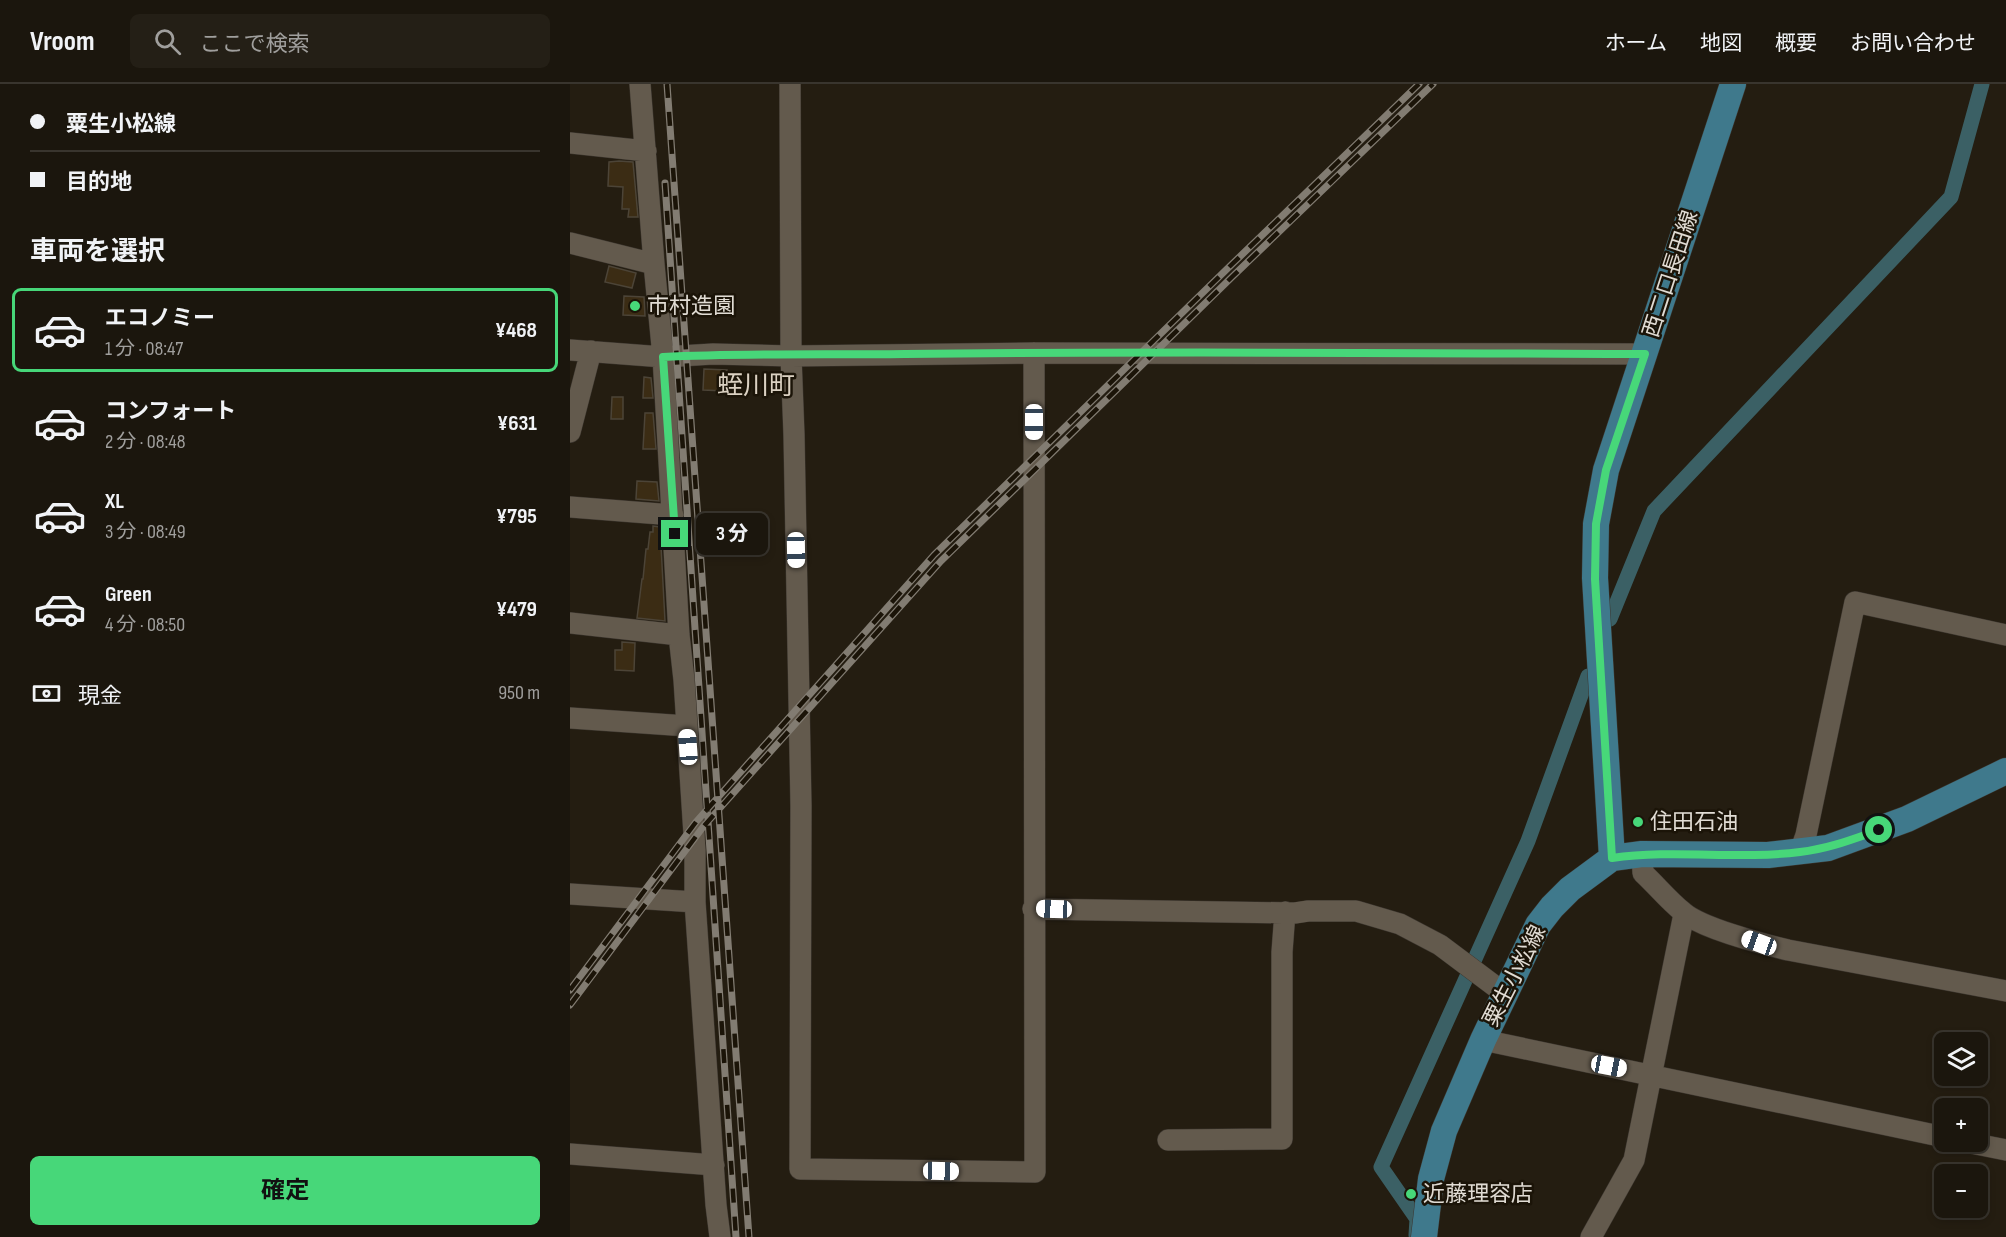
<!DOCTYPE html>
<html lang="ja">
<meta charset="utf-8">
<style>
:root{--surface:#1b160d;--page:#241f16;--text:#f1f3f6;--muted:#a09f9d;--line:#39352e;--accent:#47d779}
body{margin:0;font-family:"Sofia Sans Condensed","Noto Sans JP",sans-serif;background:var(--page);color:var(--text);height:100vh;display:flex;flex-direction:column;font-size:22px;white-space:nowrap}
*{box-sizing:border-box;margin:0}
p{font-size:20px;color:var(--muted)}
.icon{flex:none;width:33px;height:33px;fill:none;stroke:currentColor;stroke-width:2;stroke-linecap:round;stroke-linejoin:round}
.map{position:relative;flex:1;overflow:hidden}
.drawer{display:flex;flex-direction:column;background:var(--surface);width:570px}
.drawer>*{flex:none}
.guide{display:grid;align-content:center;height:132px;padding:0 30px;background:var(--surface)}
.tools{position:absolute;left:1364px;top:948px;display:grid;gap:12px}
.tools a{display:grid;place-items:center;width:54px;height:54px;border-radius:9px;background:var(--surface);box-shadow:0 3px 9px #0003,0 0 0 2px var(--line);font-size:30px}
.end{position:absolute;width:27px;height:27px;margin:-14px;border:8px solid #47d779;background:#111;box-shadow:0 0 0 3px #111}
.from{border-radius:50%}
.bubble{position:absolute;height:42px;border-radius:9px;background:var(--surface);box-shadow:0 3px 9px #0003,0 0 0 2px var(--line);font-size:20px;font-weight:700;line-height:42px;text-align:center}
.car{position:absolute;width:18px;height:36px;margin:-18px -9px;border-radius:8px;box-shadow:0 0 4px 2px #0007;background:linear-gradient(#fff 24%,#345 0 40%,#fff 0 76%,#345 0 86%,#fff 0)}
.guide b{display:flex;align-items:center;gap:21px;height:57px;font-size:22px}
.guide b+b{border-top:2px solid var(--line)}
.guide i{width:15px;height:15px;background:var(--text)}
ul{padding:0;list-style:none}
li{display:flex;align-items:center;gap:18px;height:84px;margin:0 12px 9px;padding:0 18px;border:3px solid transparent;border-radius:9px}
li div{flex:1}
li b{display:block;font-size:22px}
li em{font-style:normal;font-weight:700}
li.on{border-color:var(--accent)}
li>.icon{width:54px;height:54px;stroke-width:1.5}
h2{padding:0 30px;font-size:27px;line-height:72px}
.pay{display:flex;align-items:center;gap:15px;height:66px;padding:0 30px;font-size:22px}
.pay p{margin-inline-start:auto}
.cta{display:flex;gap:12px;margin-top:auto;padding:12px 30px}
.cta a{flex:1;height:69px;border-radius:9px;background:var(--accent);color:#111;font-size:24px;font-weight:700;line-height:69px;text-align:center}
header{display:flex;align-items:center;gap:36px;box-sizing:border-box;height:84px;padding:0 30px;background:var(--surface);border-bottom:2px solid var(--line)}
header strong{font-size:28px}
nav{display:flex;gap:33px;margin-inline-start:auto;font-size:21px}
.search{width:420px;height:54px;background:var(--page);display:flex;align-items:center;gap:15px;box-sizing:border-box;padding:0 21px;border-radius:9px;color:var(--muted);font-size:22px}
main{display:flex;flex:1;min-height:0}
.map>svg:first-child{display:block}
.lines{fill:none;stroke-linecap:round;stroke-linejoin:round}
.canal{stroke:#3b6065;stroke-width:15}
.building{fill:#3b2c14;stroke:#4c4437;stroke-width:1.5}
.minor-casing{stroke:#3c362f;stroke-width:22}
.major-casing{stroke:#3c362f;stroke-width:27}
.minor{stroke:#635a4d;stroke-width:21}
.major{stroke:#3f798c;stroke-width:26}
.rail-casing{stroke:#827c72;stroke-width:7}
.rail{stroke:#1b1408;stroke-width:4.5;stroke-dasharray:14;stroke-linecap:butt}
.route{stroke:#47d779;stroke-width:8}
.poi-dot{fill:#47d779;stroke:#1b1408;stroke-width:2}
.labels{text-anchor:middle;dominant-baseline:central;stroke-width:5;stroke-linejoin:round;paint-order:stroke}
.street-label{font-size:22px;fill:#e1dcd4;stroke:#1b1408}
.poi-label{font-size:22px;fill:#e1dcd4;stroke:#1b1408;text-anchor:start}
.quarter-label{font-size:26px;fill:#dbd1c2;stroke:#1b1408}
</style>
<header>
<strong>Vroom</strong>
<div class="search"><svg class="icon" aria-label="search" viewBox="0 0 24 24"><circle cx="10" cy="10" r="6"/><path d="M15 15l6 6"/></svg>ここで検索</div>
<nav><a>ホーム</a><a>地図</a><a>概要</a><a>お問い合わせ</a></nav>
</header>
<main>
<section class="drawer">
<div class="guide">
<b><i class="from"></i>粟生小松線</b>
<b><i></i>目的地</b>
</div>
<h2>車両を選択</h2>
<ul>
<li class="on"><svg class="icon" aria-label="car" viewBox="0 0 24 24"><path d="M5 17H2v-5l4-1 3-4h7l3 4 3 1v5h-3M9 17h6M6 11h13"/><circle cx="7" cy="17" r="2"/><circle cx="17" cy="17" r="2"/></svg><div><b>エコノミー</b><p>1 分 · 08:47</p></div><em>¥468</em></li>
<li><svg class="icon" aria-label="car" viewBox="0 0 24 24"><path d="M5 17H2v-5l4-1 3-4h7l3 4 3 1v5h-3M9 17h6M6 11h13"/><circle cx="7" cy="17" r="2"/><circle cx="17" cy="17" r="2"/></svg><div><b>コンフォート</b><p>2 分 · 08:48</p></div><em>¥631</em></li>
<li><svg class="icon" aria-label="car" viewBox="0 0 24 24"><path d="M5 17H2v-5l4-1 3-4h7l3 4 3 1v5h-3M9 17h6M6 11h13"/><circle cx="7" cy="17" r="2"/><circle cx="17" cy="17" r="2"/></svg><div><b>XL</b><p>3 分 · 08:49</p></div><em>¥795</em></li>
<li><svg class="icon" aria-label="car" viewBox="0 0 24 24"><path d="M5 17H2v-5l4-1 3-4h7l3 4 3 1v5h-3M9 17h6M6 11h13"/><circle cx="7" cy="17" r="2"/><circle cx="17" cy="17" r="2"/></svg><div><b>Green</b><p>4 分 · 08:50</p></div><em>¥479</em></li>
</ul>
<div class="pay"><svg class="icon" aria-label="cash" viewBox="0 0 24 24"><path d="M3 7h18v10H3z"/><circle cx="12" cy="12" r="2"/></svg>現金<p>950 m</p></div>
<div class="cta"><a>確定</a></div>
</section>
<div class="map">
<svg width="1436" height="1153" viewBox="0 0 1436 1153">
<rect width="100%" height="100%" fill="#241d11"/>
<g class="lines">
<path class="canal" d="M1040 535 1084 427 1381 113 1412 0
M904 877 958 757 1018 592
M846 1151 847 1135 811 1083 898 890"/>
</g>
<path class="building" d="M49 77 63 78 68 133H58L59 125H52L53 103 38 102 39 78Z
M39 182 66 189 62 204 35 198Z
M54 212 74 213 75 232 53 231Z
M134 285 157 286 156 307 133 306Z
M74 293 81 294 83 314H73Z
M42 313H53V335H41Z
M75 329H83L86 365H73Z
M67 397 87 398 89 417 66 415Z
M83 442 90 443 95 537 67 534 72 495H73L76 465H78L80 448H83Z
M52 558 65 559 64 587 45 586V566H52Z"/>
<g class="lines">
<g class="minor-casing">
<path id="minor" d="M70 0 84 180 93 273 109 551 114 596 125 766V818L146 1121 150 1153
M220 0 221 272 224 351 231 722 230 1085 465 1088 464 269
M0 59 76 67
M0 159 84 180
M0 266 93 273 143 270 221 272 464 269 1075 270
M0 348 21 267
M0 423 103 431
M0 539 109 551
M0 634 117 642
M1230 768 1236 751 1285 518 1436 551
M1072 770 1073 789C1087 802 1099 817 1113 828 1131 844 1193 860 1218 866L1436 907
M0 810 125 818
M463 825 725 829 738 827H786L830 840 870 861 934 909
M913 956 1374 1053
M598 1056 712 1055V868L715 828
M1396 1058 1436 1066
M0 1070 144 1081
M1021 1153 1064 1076 1114 830"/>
</g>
<g class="major-casing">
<path id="major" d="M1042 774 1025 494 1026 440 1036 386 1163 0
M854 1153 861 1095 874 1047 913 956 968 841 982 823 1000 805 1042 774 1072 770 1198 771 1258 764 1337 735 1436 687"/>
</g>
<use href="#minor" class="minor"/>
<use href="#major" class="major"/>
<g class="rail-casing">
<path id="rail" d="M97 0 179 1153
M95 99 166 1153
M0 906 126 738 364 471 657 185 849 0
M0 921 133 743 371 477 663 192 863 0"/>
</g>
<use href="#rail" class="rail"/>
</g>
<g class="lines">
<path class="route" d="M105 450 93 273C174 269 254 271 335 270 581 267 828 269 1075 270L1036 386 1026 440 1025 495 1042 774C1105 765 1168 776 1230 768 1258 765 1283 755 1309 746"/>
</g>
<g class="poi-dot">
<circle cx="65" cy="222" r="6"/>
<circle cx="1068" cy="738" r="6"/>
<circle cx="841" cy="1110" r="6"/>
</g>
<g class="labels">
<g class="street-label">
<text transform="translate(1101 190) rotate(-72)">西二口長田線</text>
<text transform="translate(945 892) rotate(-63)">粟生小松線</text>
</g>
<g class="poi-label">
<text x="77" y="222">市村造園</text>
<text x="1080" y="738">住田石油</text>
<text x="853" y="1110">近藤理容店</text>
</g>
<g class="quarter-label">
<text x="186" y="302">蛭川町</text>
</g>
</g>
</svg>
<div class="tools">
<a><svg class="icon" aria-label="layers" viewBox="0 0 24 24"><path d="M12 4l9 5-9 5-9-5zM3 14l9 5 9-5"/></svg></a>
<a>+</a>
<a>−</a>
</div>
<i class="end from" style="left:1309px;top:746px"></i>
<i class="end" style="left:105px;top:450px"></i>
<div class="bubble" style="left:126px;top:429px;width:72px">3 分</div>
<i class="car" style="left:464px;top:338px;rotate:180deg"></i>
<i class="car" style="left:226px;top:466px;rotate:179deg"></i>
<i class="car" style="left:118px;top:663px;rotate:356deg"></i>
<i class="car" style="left:484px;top:825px;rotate:272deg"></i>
<i class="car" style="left:1189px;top:859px;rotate:290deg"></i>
<i class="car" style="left:1039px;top:982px;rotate:101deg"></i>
<i class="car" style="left:371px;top:1087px;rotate:91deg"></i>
</div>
</main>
